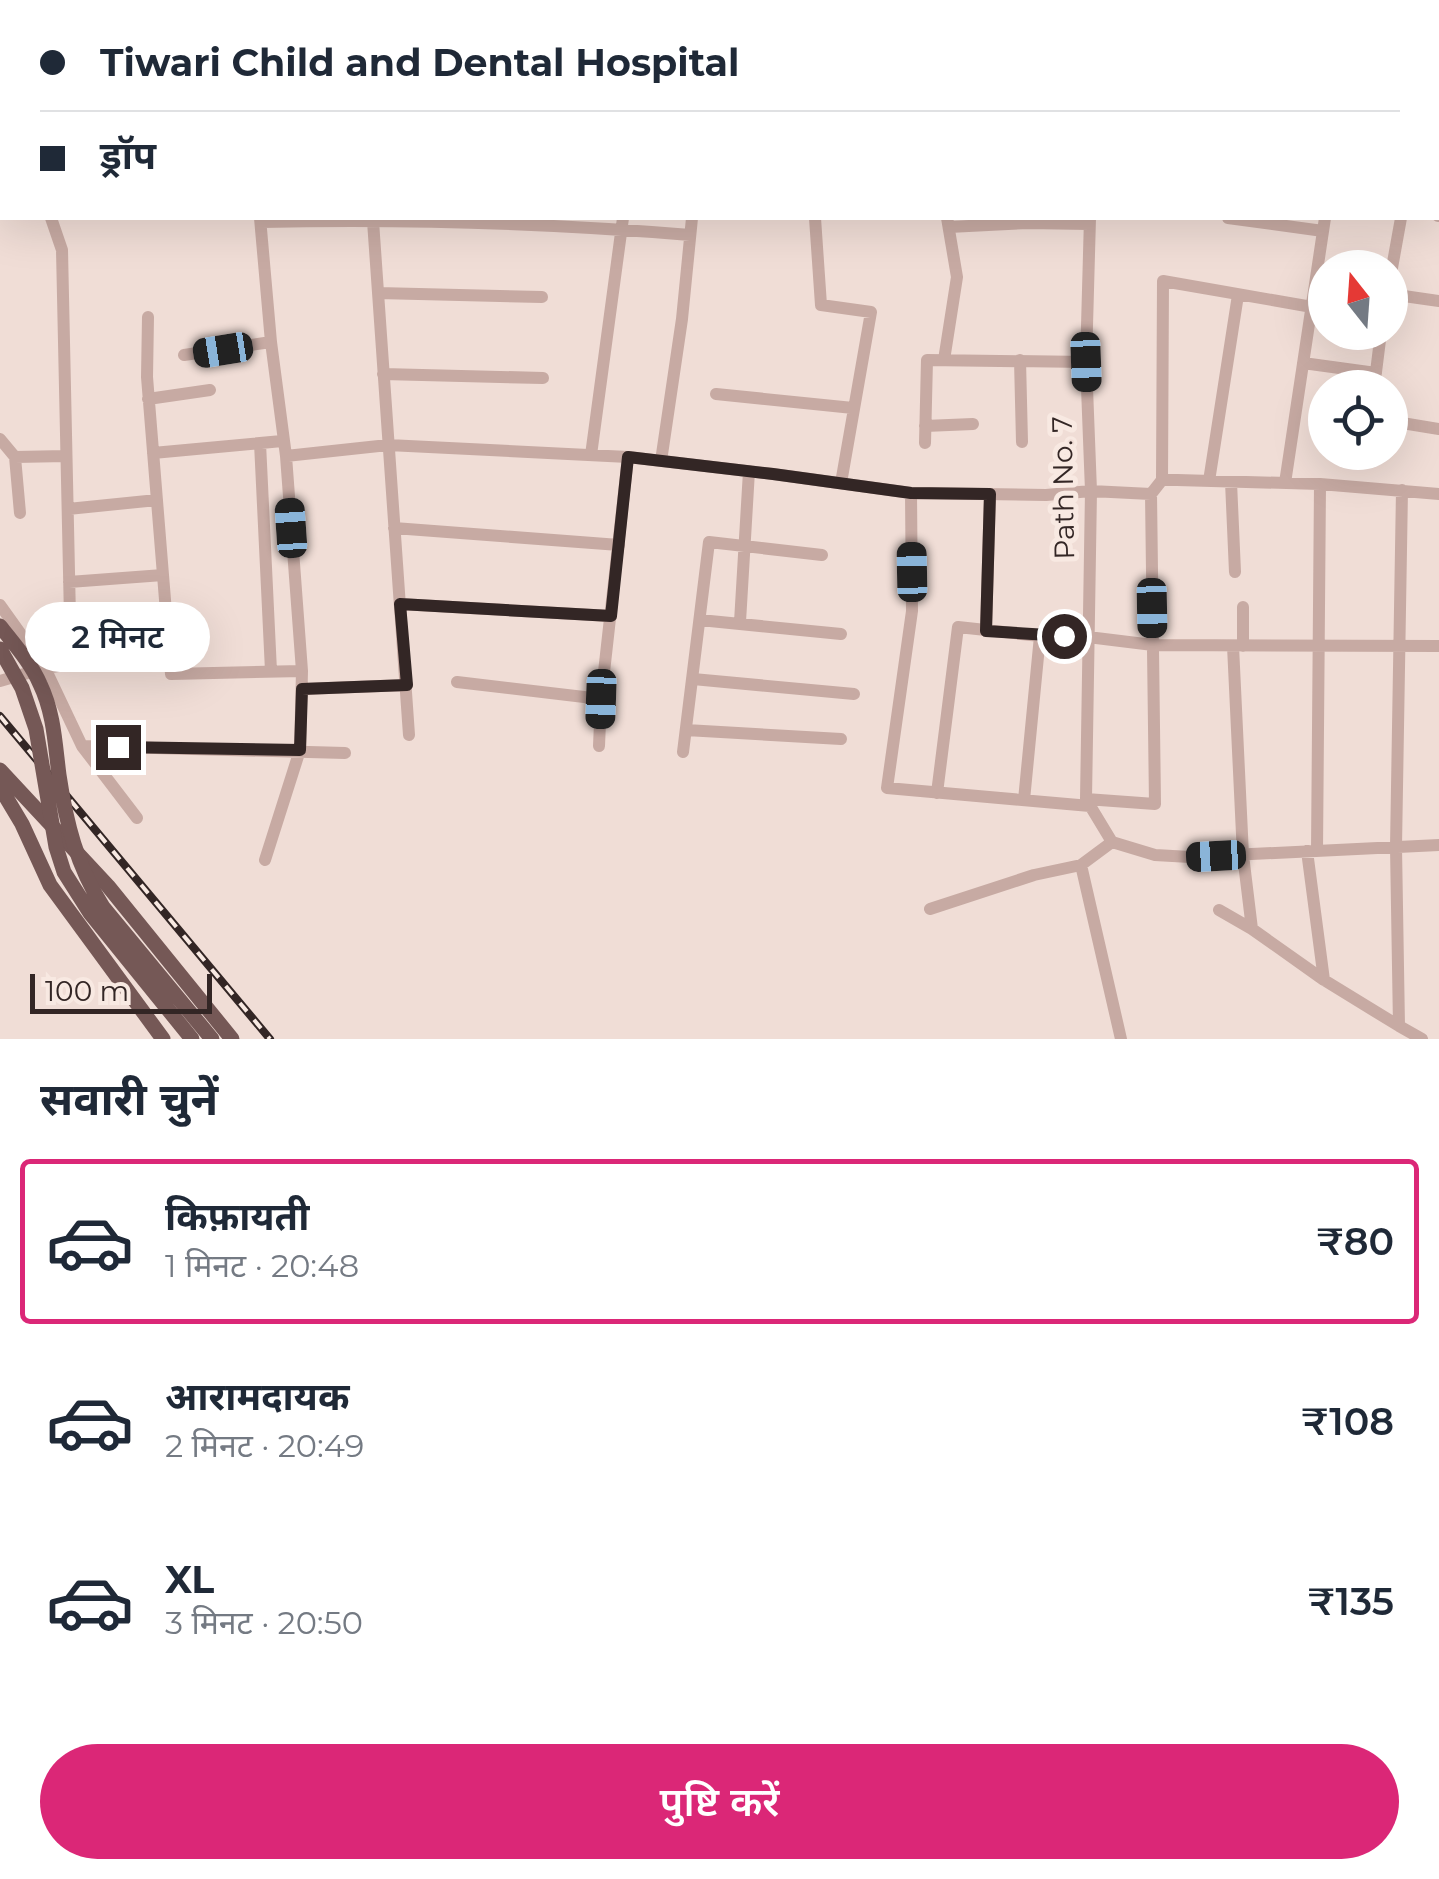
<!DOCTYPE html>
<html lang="hi">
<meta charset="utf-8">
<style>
:root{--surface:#fff;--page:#f6f6f7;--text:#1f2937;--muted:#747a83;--line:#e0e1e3;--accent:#db2777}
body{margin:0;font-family:Montserrat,"Noto Sans Devanagari",sans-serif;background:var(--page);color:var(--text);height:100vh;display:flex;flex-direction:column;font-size:38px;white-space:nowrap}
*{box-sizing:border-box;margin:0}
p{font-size:32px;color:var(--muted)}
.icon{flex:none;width:55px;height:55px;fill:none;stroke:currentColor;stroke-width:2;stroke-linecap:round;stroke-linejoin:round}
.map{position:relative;height:1039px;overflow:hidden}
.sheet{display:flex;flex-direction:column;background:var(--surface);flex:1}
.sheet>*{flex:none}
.banner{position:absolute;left:0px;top:0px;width:1440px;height:220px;box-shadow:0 10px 40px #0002;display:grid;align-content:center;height:220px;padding:0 40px;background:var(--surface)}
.needle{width:65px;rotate:343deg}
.tools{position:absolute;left:1308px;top:250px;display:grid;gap:20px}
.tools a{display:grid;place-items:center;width:100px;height:100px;border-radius:50%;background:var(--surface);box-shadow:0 10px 40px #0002;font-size:50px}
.scale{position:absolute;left:30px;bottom:25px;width:182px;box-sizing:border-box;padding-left:10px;border:5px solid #332625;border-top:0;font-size:28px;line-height:35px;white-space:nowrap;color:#332625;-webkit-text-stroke:8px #f8e9e2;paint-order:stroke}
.end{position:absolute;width:45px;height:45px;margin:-22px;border:12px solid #332625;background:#fff;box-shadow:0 0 0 5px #fff}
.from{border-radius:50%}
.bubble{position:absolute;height:70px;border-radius:35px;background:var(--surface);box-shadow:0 10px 40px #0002;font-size:32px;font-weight:600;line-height:70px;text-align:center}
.car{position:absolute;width:30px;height:60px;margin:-30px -15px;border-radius:12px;box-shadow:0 0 8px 2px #0007;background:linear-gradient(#222 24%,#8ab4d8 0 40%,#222 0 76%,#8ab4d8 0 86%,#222 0)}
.banner b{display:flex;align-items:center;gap:35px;height:95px;font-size:38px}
.banner b+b{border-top:2px solid var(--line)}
.banner i{width:25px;height:25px;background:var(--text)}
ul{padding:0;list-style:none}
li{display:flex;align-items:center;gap:30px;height:165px;margin:0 20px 15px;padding:0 20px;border:5px solid transparent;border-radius:10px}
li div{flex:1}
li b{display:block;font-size:38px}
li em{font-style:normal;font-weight:600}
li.on{border-color:var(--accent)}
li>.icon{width:90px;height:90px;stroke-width:1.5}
h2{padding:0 40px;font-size:45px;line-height:120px}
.cta{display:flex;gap:20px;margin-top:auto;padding:20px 40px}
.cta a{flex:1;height:115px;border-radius:60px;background:var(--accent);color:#fff;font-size:40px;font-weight:600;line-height:115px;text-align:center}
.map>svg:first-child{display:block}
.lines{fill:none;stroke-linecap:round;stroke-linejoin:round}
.minor{stroke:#c7aaa3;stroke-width:12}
.major{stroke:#755856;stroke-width:15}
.rail-casing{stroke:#332625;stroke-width:8}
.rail{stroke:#f8e9e2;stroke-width:4;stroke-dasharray:11;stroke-linecap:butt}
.major-bridge{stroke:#755856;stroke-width:15}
.route{stroke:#332625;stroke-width:12}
.labels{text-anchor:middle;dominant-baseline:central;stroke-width:10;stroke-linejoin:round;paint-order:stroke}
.street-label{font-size:28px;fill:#332625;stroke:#f8e9e2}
</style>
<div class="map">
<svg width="1439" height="1039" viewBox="0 0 1439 1039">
<rect width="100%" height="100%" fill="#f0ddd6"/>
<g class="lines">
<path class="minor" d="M39 0V2
M233 0V2
M524 0V2
M605 0V2
M690 0V2
M834 0 835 2
M949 0 950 2
M116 2V0
M1014 2V0
M1126 2V0
M1217 2 1218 0
M1309 2V0
M1406 2V0
M1438 116H1439
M1438 216H1439
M51 218 62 250 71 664
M260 218 271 342 286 456 302 671 300 750 265 860
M815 218 821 305 871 312 841 483
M1090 218 1086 362 1091 491 1086 799 1112 842 1155 855 1190 857 1439 845
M1228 218 1323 231
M373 221 409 735
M261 222C404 219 548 223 690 235
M949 227 1028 223 1089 224
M1390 279 1401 218
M378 293 542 297
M1390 294 1439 301
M148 317 147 377 171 674 302 671
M184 355 271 342
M944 360 957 277 947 218
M1020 360 1022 442
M1303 363 1376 373
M383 374 543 378
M1374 388 1381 332
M716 394 853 408
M148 399 210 390
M1390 421 1439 429
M925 426 973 424
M0 439 15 457 20 513
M260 443 271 671
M925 443 927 360 1086 362
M153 453 282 441
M591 455 623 218
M286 456 388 445 628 457 773 474 911 493 1046 495 1091 491 1151 494 1162 480H1177L1320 484 1439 494
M15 457 66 456
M661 461 682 319 692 218
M1162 480 1163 281 1312 307
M1209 481 1238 295
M1231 482 1235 572
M1285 483 1325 218
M1402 490 1396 847 1399 1026 1422 1039
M911 493 912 611 887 788 1090 806
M68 509 157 500
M394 528 619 545
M69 582 163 575
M400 604 611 616
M0 605 45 668 82 746 137 818
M1243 607V646
M700 620 841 634
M740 622 749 471
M986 631 990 494
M1233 646 1243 855 1252 929
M693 679 854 694
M0 681 45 668 71 664 170 657
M457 682 601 699 628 457
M302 689 407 685
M686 730 841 739
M82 746 345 753
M599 746 601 699
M683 752 709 542 822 555
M937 793 958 627 1040 636 1088 637 1153 645 1439 646
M1086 799 1155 804 1151 494
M1024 800 1040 636
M1307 851 1324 980
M1317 851 1320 484
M1081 865 1121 1039
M930 909 1034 875 1081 865 1112 842
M1219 910 1252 929 1324 980 1399 1026"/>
<path class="major" d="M0 770 108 886 232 1039
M0 787 22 824 50 885 163 1039"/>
<g class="rail-casing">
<path id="rail" d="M0 716 270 1039"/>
</g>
<use href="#rail" class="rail"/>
<path class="major-bridge" d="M0 626C14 644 31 663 40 684 54 713 55 744 59 775 66 823 77 866 103 907L212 1039
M0 649 22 688 36 729 56 847 64 872 90 913 192 1039"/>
</g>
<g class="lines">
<path class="route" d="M118 747 300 750 302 689 407 685 400 604 611 616 628 457 773 474 911 493 990 494 986 631 1064 636"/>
</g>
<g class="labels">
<g class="street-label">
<text transform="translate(1063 488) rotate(-91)">Path No. 7</text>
</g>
</g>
</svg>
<div class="tools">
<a><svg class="needle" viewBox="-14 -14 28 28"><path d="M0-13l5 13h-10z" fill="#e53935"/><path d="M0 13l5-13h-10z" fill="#747a83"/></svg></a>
<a><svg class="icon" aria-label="locate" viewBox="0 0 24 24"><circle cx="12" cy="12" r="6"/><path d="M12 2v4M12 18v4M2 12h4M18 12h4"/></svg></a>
</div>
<div class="scale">100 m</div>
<i class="end from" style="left:1064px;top:636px"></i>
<i class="end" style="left:118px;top:747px"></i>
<div class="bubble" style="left:25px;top:602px;width:185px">2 मिनट</div>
<i class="car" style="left:223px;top:350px;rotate:261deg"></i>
<i class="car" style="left:1086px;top:362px;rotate:178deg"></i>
<i class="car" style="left:291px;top:528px;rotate:356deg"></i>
<i class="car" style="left:912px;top:572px;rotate:359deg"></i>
<i class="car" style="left:1152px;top:608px;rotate:179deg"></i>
<i class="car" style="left:601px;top:699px;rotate:182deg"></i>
<i class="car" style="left:1216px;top:856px;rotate:267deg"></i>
<div class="banner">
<b><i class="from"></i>Tiwari Child and Dental Hospital</b>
<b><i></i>ड्रॉप</b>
</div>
</div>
<section class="sheet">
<h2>सवारी चुनें</h2>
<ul>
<li class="on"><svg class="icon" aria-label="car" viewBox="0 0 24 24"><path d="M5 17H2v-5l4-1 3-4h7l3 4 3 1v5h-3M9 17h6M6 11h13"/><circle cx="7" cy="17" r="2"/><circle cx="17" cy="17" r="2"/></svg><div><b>किफ़ायती</b><p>1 मिनट · 20:48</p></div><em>₹80</em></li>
<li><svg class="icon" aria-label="car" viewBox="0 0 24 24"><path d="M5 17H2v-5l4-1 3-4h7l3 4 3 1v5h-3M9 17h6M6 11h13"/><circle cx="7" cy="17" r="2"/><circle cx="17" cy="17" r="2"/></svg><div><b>आरामदायक</b><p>2 मिनट · 20:49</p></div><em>₹108</em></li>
<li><svg class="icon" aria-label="car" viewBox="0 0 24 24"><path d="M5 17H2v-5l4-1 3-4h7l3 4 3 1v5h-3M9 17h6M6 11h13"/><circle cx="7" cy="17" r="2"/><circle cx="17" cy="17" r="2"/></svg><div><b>XL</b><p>3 मिनट · 20:50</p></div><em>₹135</em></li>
</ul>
<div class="cta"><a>पुष्टि करें</a></div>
</section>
